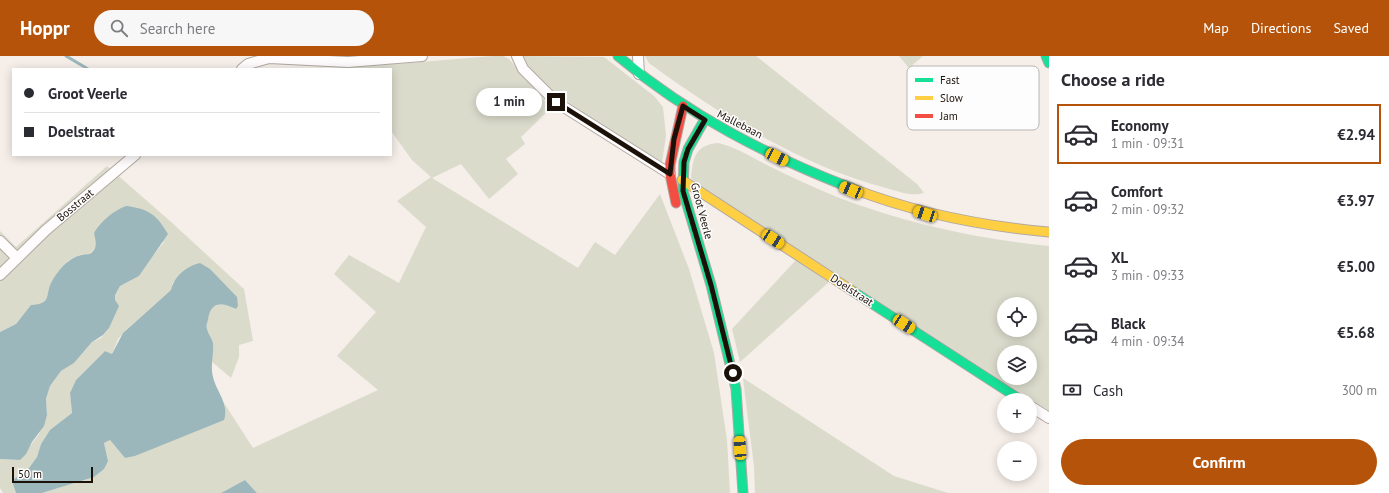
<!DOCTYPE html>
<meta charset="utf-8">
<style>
:root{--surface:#fff;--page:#f7f7f7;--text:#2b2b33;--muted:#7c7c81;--line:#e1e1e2;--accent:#b45309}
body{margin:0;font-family:"PT Sans",sans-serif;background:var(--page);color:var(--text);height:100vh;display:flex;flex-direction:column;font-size:15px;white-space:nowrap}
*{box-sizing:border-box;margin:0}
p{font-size:13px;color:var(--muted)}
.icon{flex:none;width:22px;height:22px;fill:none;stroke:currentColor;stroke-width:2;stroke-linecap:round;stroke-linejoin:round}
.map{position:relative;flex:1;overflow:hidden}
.sheet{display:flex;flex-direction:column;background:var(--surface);width:340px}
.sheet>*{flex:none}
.top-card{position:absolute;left:12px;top:12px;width:380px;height:88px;border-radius:0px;box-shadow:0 2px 10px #0003;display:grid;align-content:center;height:88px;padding:0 12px;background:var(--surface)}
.controls{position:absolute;left:997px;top:241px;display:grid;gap:8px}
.controls a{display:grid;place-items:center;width:40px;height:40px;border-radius:50%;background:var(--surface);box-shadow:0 2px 10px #0003;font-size:20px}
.scale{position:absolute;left:12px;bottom:10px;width:81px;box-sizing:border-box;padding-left:4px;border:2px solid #1c1109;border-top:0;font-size:11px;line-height:14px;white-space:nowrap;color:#1c1109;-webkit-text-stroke:3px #fdfdfd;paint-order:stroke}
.end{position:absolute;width:18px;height:18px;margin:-9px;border:5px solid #1c1109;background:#fff;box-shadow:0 0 0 2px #fff}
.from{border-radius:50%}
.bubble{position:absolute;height:28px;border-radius:14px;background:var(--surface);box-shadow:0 2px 10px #0003;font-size:13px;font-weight:600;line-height:28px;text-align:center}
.car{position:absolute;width:12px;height:24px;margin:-12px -6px;border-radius:5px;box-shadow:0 0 3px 1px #0007;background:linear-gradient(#f5c518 24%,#345 0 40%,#f5c518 0 76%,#345 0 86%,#f5c518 0)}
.top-card b{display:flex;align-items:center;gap:14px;height:38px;font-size:15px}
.top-card b+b{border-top:1px solid var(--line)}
.top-card i{width:10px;height:10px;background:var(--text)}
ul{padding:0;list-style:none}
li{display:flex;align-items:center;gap:12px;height:60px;margin:0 8px 6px;padding:0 4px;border:2px solid transparent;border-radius:0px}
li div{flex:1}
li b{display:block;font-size:15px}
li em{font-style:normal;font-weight:600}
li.active{border-color:var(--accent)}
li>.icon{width:36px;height:36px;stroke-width:1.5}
h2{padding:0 12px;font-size:18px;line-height:48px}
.pay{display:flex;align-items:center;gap:10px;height:44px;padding:0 12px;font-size:15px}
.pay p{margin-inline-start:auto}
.primary-button{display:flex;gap:8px;margin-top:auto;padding:8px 12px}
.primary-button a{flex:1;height:46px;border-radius:24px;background:var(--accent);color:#fff;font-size:16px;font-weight:600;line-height:46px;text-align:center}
header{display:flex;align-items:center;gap:24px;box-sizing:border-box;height:56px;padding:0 20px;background:var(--accent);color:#fff}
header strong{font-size:19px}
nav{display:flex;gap:22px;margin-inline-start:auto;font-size:14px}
.search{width:280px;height:36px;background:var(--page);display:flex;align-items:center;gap:10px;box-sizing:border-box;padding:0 14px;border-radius:22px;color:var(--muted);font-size:15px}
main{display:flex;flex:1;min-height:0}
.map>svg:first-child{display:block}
.green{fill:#dadbcb;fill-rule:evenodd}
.water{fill:#9bb7bc}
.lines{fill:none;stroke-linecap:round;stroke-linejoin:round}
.stream{stroke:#9bb7bc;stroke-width:3}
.street-casing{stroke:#b1a8a2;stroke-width:12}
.fast-casing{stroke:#b1a8a2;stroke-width:11}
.slow-casing{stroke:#b1a8a2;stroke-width:11}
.jam-casing{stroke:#b1a8a2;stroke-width:11}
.street{stroke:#fefcfc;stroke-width:10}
.fast{stroke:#16e098;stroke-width:9}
.slow{stroke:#ffcf43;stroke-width:9}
.jam{stroke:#f24e42;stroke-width:9}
.route{stroke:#1c1109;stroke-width:5}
.labels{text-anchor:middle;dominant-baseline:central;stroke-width:3;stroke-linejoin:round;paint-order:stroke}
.street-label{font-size:11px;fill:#1c1109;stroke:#fdfdfd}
.key{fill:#fdfdfd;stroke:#bab6b4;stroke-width:1}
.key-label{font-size:11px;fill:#1c1109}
</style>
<header>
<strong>Hoppr</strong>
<div class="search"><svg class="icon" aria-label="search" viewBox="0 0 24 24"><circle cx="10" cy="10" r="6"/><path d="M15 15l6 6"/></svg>Search here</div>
<nav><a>Map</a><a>Directions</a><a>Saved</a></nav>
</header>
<main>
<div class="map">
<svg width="1049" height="437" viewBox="0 0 1049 437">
<rect width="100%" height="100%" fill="#f5eee9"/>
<path class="green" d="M493 0H503L509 3 541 41 552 51 521 81 525 88 506 103 518 118 489 143 461 108 432 122 578 212 595 186 615 199 660 138 689 213 714 297 727 384 730 437H257L245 424 221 437H42L94 421 108 405 104 387 110 384 125 402 135 400 226 359 224 347 253 392 378 334 337 300 376 256 334 218 349 199 399 227 426 171 397 145 431 121 412 104 391 75V13L347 12Z
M522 0 604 1 654 40 663 51 666 80 662 106 652 102C629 87 524 23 522 0Z
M645 0H756L917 128 924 137C911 141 898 135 886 132 802 110 718 58 649 7Z
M899 0H923L909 12Z
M718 87C736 91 749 100 765 108 788 120 813 131 837 141 904 167 977 183 1049 190V355L695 127 691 122C693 102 695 89 718 87ZM1004 248H1030V274H1004ZM1004 296H1030V322H1004Z
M107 110 170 165 244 233 253 285 239 289V301L231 322 211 305C211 300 213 292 212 286 212 281 207 277 207 272 205 249 218 244 236 253L238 250 173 226 171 234 127 273 118 283 112 298 105 295 76 324 70 337 72 357 47 379 41 388 37 401 29 412 14 423 13 428 16 437H3L0 432V403L20 404 39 378 47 359 46 343 50 330 61 315 74 307 92 286 101 282 109 272 115 239 120 230 139 220 150 203 164 186 97 189 90 198C72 197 61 210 52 225 44 239 53 248 31 250L16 268 0 276V175L16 191Z
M796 204 829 226 740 306 732 273Z
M743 322 894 420 948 437H755L754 411Z"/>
<path class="water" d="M126 150C149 153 156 158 168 178L139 220 120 230 115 239V244L119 250 109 272 103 279 92 286 74 307 61 315 50 330 46 343 47 359 44 370 32 386 26 398 20 404 0 403V276L16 268 31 249C53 248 44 239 52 225 61 210 72 198 90 198 98 192 96 186 94 177 101 165 113 155 126 150Z
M200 207 210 213 237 241 238 250 236 253C222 246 210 245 208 264 207 266 206 271 207 273 208 278 212 282 213 287 214 299 210 309 213 321 216 335 230 349 224 364L135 400 125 402 110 384 104 387 108 405 104 413 94 421 42 437H16L13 428 14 423 29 412 37 401 41 388 50 374 72 357 70 337 76 324 105 295 112 298 123 277 171 234C174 221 186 210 200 207Z
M245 424 257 437H221Z"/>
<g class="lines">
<path class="stream" d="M66 0 88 13"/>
<g class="street-casing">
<path id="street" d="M517 0 523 13 556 46 670 118
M638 0 639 18
M242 13 248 8 269 2 348 6 422 0
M0 185 17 202
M0 219 46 174 135 99
M1030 350 1049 362"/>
</g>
<g class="fast-casing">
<path id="fast" d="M618 0C688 59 766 99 851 132
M1046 0 1049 7
M705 63 688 93 684 106 683 135 711 229 736 333 743 437
M851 234 1021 344"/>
</g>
<g class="slow-casing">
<path id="slow" d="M682 124 851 234
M851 132C915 157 981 170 1049 176"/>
</g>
<g class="jam-casing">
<path id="jam" d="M676 147 670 118V109L683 50"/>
</g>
<use href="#street" class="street"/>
<use href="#fast" class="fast"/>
<use href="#slow" class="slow"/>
<use href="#jam" class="jam"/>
</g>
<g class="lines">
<path class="route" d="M556 46 670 118 674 83 683 50 705 64 688 93 684 106 683 135 711 229 733 317"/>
</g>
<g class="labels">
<g class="street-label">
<text transform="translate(740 68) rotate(27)">Mallebaan</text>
<text transform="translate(75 149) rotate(-40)">Bosstraat</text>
<text transform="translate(702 155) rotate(75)">Groot Veerle</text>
<text transform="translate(852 234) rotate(33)">Doelstraat</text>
</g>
</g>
<rect x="907" y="10" width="132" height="64" rx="6" class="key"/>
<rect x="915" y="22" width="18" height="4" fill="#16e098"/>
<rect x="915" y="40" width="18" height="4" fill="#ffcf43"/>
<rect x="915" y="58" width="18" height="4" fill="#f24e42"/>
<g class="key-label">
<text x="940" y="28">Fast</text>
<text x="940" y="46">Slow</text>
<text x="940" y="64">Jam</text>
</g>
</svg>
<div class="controls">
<a><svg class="icon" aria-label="locate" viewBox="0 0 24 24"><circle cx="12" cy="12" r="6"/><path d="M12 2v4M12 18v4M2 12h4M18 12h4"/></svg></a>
<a><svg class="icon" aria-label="layers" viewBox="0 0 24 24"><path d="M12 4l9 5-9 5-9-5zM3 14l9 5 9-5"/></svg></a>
<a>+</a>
<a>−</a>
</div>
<div class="scale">50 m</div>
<i class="end from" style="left:733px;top:317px"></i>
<i class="end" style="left:556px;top:46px"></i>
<div class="bubble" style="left:476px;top:32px;width:66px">1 min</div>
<i class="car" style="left:777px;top:101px;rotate:117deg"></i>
<i class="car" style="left:851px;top:134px;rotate:293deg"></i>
<i class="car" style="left:925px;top:158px;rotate:288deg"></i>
<i class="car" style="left:773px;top:183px;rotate:123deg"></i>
<i class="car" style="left:904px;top:268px;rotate:123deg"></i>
<i class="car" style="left:740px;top:392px;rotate:356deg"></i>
<div class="top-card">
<b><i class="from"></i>Groot Veerle</b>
<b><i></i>Doelstraat</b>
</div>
</div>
<section class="sheet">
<h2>Choose a ride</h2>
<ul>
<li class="active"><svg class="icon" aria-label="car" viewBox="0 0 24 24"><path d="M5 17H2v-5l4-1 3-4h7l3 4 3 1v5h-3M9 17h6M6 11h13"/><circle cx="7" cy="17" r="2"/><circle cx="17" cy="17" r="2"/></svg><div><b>Economy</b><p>1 min · 09:31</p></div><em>€2.94</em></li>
<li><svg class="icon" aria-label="car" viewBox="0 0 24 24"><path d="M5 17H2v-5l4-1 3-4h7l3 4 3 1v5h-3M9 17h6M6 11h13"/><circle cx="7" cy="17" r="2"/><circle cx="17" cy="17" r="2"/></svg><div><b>Comfort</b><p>2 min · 09:32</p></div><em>€3.97</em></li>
<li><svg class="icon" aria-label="car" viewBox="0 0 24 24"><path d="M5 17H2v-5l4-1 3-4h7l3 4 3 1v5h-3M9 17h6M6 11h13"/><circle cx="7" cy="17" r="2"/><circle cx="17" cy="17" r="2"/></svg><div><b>XL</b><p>3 min · 09:33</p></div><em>€5.00</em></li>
<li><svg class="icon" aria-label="car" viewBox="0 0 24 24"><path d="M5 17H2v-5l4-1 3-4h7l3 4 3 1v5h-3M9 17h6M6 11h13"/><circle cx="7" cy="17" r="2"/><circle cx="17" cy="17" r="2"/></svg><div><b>Black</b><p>4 min · 09:34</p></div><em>€5.68</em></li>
</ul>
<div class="pay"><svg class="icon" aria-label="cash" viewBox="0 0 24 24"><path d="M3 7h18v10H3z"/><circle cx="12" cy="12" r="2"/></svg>Cash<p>300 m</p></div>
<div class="primary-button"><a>Confirm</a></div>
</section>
</main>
